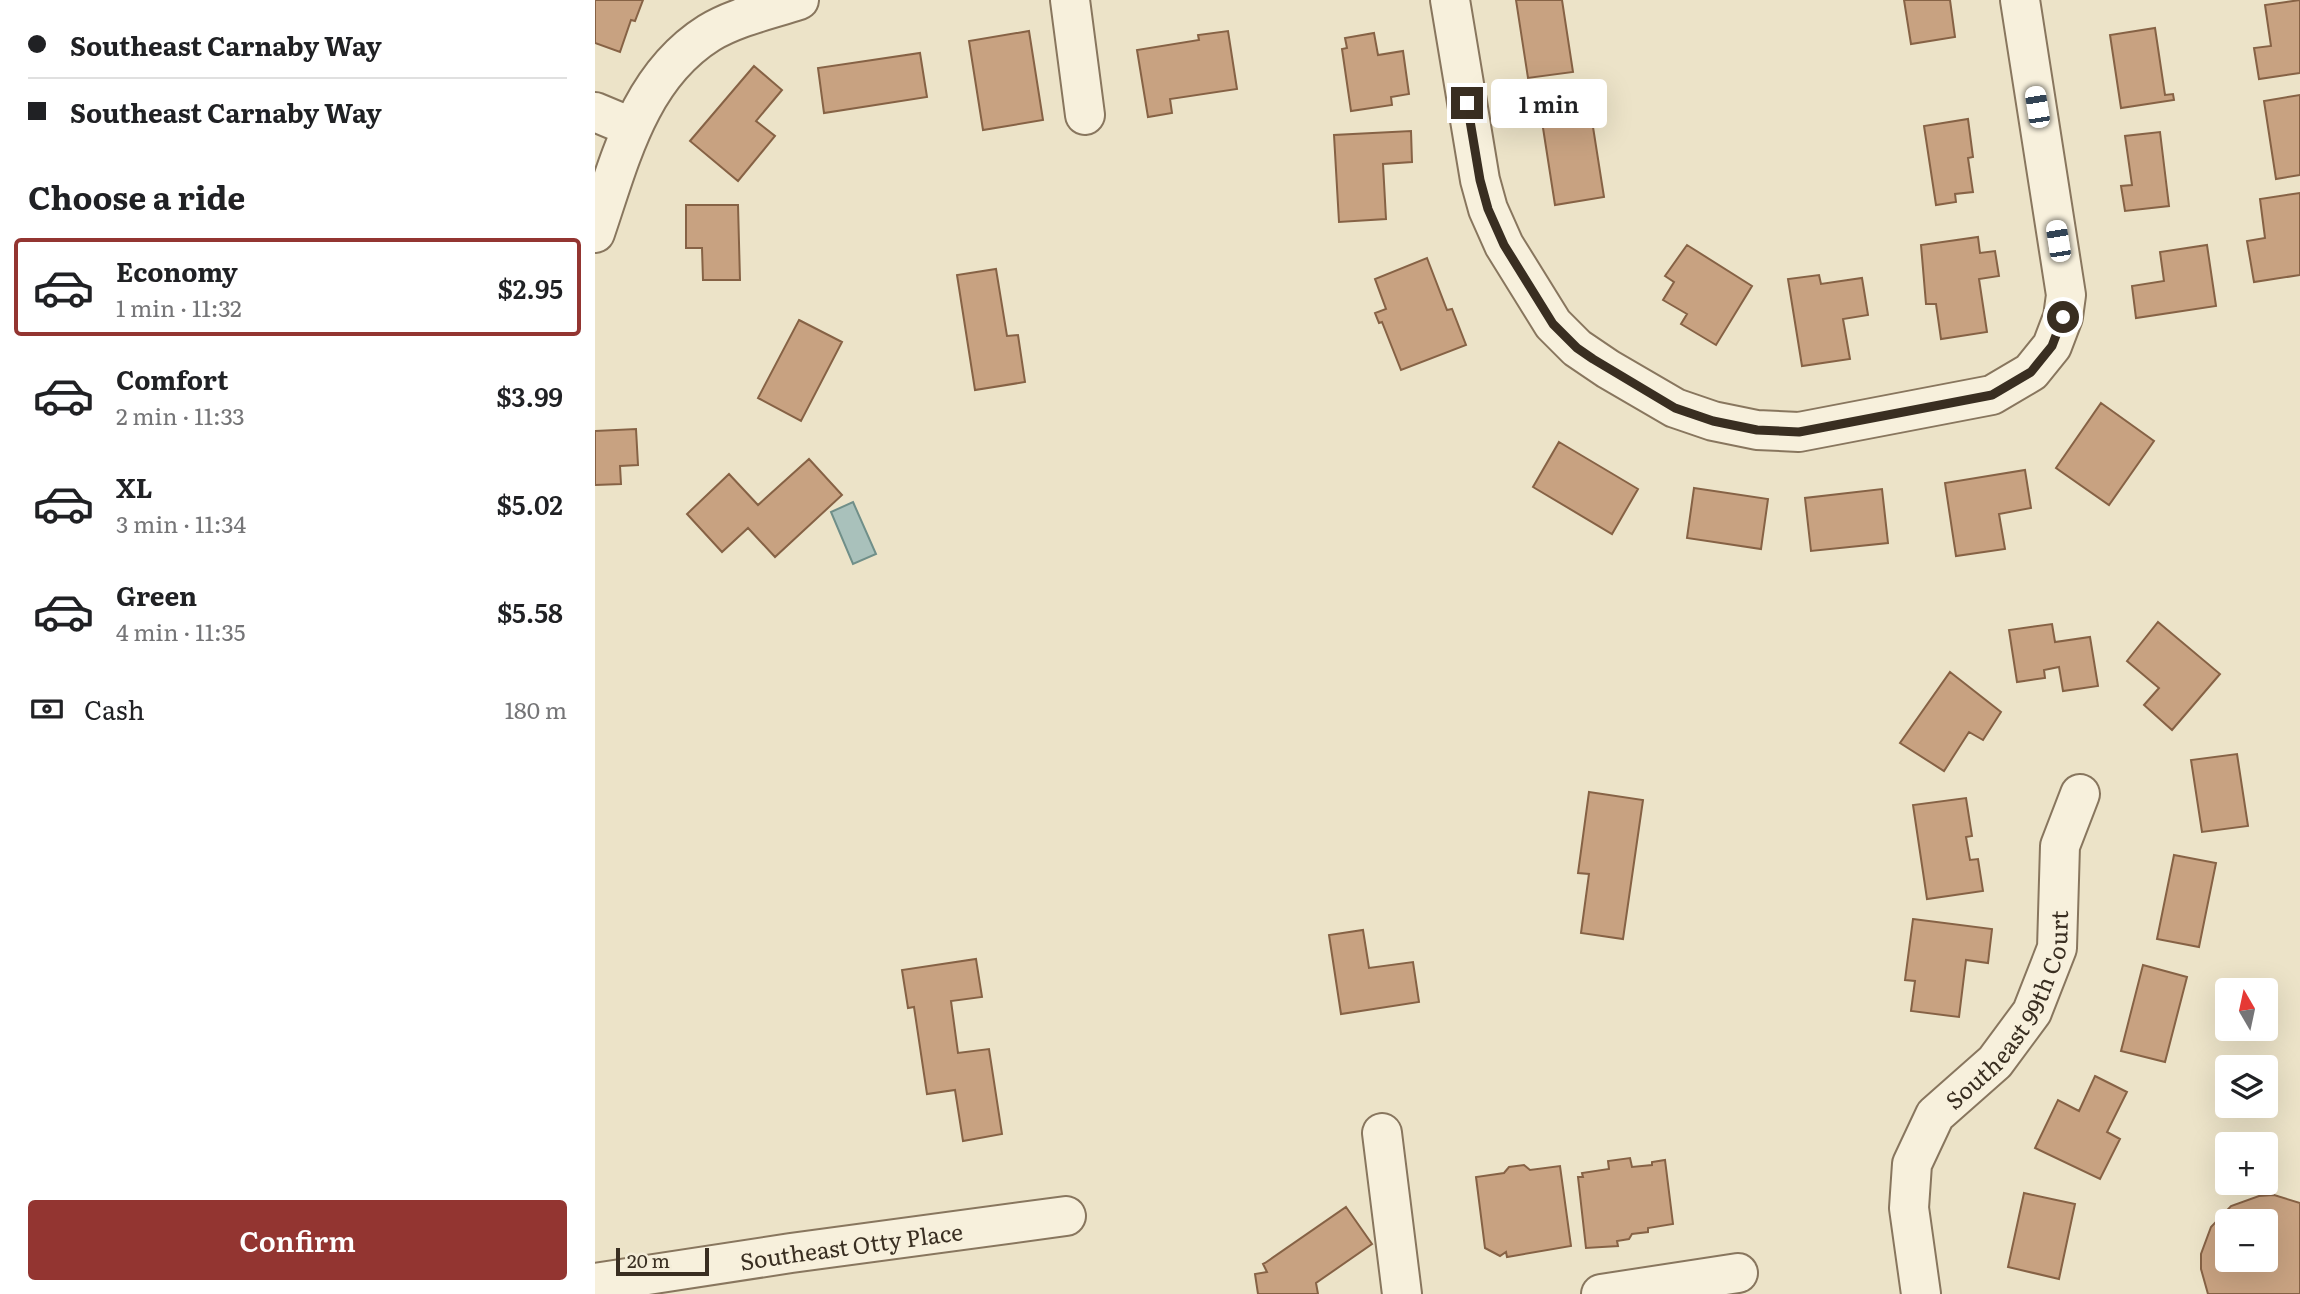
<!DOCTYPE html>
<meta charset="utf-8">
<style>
:root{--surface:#fff;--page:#f6f6f6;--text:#202124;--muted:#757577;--line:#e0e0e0;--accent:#933531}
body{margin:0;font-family:Literata,serif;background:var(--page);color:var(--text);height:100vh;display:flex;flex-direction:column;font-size:26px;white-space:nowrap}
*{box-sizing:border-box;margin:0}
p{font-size:23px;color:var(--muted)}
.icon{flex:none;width:38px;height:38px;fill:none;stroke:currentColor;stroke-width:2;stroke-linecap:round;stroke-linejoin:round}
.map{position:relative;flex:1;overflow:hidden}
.side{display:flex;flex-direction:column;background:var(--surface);width:595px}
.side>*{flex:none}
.hud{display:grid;align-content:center;height:154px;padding:0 28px;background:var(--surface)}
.needle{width:46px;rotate:351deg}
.tools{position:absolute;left:1620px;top:978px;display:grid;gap:14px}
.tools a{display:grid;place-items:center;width:63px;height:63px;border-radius:7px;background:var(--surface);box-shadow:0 7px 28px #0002;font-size:35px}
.scale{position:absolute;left:21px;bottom:18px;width:93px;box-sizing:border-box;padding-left:7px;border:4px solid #392e21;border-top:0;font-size:19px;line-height:24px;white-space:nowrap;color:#392e21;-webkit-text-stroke:5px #f4edd8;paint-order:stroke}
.end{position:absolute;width:32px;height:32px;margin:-16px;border:9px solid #392e21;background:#fff;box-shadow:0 0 0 4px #fff}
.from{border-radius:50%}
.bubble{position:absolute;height:49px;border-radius:7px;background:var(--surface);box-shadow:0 7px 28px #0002;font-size:23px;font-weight:600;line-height:49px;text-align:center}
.car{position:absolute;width:21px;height:42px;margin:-21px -10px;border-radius:9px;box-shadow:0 0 5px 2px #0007;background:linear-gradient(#fff 24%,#345 0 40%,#fff 0 76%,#345 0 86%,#fff 0)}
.hud b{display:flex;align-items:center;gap:24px;height:66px;font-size:26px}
.hud b+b{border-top:2px solid var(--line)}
.hud i{width:18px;height:18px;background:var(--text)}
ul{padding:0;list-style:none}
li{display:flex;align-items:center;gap:21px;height:98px;margin:0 14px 10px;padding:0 14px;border:4px solid transparent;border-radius:7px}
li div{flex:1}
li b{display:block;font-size:26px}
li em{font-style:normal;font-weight:600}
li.selected{border-color:var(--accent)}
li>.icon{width:63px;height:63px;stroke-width:1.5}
h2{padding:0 28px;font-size:32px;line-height:84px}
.pay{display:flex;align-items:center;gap:18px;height:77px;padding:0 28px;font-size:26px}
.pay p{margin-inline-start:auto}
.cta{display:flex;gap:14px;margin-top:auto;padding:14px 28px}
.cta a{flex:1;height:80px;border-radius:7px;background:var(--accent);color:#fff;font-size:28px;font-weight:600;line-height:80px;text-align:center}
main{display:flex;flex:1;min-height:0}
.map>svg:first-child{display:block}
.water{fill:#a9c1bb;stroke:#708f89;stroke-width:2}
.building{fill:#c8a281;stroke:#866245;stroke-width:2;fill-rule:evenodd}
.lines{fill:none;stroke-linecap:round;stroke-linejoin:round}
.minor-casing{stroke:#88765e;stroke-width:42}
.minor{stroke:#f7f0dc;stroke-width:38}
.route{stroke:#392e21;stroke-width:9}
.labels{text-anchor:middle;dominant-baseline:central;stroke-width:7;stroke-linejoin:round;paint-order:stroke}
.street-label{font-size:23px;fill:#392e21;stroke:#f4edd8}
</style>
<main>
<section class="side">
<div class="hud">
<b><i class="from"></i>Southeast Carnaby Way</b>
<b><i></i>Southeast Carnaby Way</b>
</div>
<h2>Choose a ride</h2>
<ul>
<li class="selected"><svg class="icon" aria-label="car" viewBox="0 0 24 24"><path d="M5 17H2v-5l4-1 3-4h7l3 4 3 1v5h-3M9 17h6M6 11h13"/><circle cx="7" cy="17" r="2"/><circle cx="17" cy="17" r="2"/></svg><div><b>Economy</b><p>1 min · 11:32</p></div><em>$2.95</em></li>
<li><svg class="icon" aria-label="car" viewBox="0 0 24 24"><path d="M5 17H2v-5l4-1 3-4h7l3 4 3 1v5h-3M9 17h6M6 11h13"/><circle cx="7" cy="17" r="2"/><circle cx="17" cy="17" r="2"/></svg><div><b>Comfort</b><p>2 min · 11:33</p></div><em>$3.99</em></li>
<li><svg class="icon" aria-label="car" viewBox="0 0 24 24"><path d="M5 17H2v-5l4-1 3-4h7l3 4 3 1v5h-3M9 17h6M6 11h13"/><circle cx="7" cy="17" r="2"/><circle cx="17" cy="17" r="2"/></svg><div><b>XL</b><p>3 min · 11:34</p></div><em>$5.02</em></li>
<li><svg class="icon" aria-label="car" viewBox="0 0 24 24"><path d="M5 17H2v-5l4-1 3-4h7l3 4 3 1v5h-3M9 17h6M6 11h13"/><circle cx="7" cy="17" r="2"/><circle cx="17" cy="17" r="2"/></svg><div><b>Green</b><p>4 min · 11:35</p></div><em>$5.58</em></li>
</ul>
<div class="pay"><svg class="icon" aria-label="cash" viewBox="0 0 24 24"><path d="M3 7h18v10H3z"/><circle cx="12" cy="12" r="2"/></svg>Cash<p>180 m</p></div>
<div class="cta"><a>Confirm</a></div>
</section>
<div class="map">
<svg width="1705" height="1294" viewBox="0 0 1705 1294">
<rect width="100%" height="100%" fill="#ece3c8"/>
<path class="water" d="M258 502 281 554 258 564 236 512Z"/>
<path class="building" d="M0 0H48L40 21 36 20 25 52 0 43Z
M921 0H967L978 72 933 78Z
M1309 0H1355L1360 37 1316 44Z
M1705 0V73L1664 79 1659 48 1676 46 1670 5Z
M1560 28 1570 95 1578 94 1579 100 1526 108 1515 35Z
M434 31 448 120 388 130 374 41Z
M633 31 642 89 575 99 577 113 553 117 542 50 604 40 603 35Z
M779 33 783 55 808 51 814 94 796 97 797 105 756 111 747 49 752 48 750 38Z
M325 53 332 97 229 113 223 68Z
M159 66 187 90 161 121 180 136 143 181 95 141Z
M1705 95V175L1681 179 1669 101Z
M995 108 1009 197 960 205 946 115Z
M1373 119 1378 157 1373 158 1378 192 1360 194 1361 202 1341 205 1329 126Z
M816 131 817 162 788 164 791 219 744 222 739 135Z
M1565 132 1574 206 1530 211 1526 186 1537 185 1530 136Z
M1705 193V275L1659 282 1652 241 1670 238 1665 199Z
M91 205H143L145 280H108L107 248H91Z
M1383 237 1385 253 1400 251 1404 276 1384 279 1392 332 1346 339 1341 304H1331L1326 245Z
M1092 245 1157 286 1121 345 1086 324 1092 314 1068 300 1079 282 1070 276Z
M1612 245 1621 306 1541 318 1537 286 1569 281 1565 252Z
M832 258 852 310 857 309 871 345 806 370 787 322 784 323 780 313 791 309 780 279Z
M401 269 412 336 423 335 430 382 380 390 362 275Z
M1224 275 1226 284 1267 278 1273 315 1248 319 1255 359 1207 366 1193 279Z
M204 320 247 342 206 421 163 398Z
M1506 403 1559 441 1514 505 1461 468Z
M41 429 43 465 25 466 26 484 0 485V431Z
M964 442 1043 489 1017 534 938 487Z
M214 459 247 495 180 557 153 528 127 552 92 514 134 474 163 505Z
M1430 470 1436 508 1404 514 1410 549 1361 556 1350 483Z
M1099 488 1173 499 1166 549 1092 538Z
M1287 489 1293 543 1216 551 1210 498Z
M1563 622 1625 674 1577 730 1549 705 1564 688 1532 661Z
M1457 624 1460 642 1495 637 1503 686 1468 691 1464 667 1449 670 1450 678 1422 682 1414 630Z
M1355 672 1406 712 1388 740 1374 732 1349 771 1305 743Z
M1642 754 1653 826 1607 832 1596 760Z
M994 792 1048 800 1028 939 986 933 994 874 983 873Z
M1371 798 1377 836 1371 837 1375 860 1383 859 1388 891 1332 899 1318 805Z
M1579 855 1621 863 1604 947 1562 939Z
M1318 919 1397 929 1393 963 1371 960 1364 1017 1316 1011 1320 981 1310 980Z
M768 930 774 968 818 962 824 1002 746 1014 734 935Z
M381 959 387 997 356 1001 363 1053 394 1049 407 1134 368 1141 360 1090 332 1094 319 1007 313 1008 307 970Z
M1548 965 1592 977 1570 1062 1526 1051Z
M1500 1076 1532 1092 1512 1132 1525 1139 1505 1179 1440 1148 1463 1100 1484 1111Z
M1035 1158 1037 1167 1057 1165V1162L1070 1160 1078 1224 1053 1228V1232L1037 1234 1034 1239 1022 1241 1023 1246 991 1248 983 1177H988L987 1173 1014 1169 1013 1161Z
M929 1165 935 1170 965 1166 976 1246 912 1257 911 1252 905 1256 890 1248 881 1177 909 1173 914 1167Z
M1429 1193 1480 1204 1464 1279 1413 1267Z
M1679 1195 1705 1203V1294H1613L1606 1269V1254L1616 1227 1636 1206 1664 1196ZM1633 1222H1671V1260H1633Z
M751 1207 777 1244 721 1283 723 1294H663L660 1274 672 1272 668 1264 670 1263Z"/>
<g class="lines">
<g class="minor-casing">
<g id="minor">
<path d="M475 0 490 115"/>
<path d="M855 0 885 180 893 209 909 245 958 324 982 348 1013 369 1080 408 1118 421 1162 430 1204 432 1397 395 1436 372 1457 346 1468 317 1471 295 1425 0"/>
<path d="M0 112 36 127"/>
<path d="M0 233C25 160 44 77 114 33 140 17 174 10 204 0"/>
<path d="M787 1133 807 1294"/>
<path id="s1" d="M0 1283 196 1253 471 1216"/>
<path d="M1006 1294 1143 1273"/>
<path id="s2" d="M1326 1294 1314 1208 1317 1164 1340 1115 1400 1062 1437 1012 1462 948 1465 846 1485 794"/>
</g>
</g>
<use href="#minor" class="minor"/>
</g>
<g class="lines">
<path class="route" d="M872 103 885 180 893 209 909 245 958 324 982 348 998 359 1080 408 1118 421 1162 430 1204 432 1397 395 1436 372 1457 346 1468 317"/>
</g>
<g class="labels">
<g class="street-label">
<text stroke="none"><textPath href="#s2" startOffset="318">Southeast 99th Court</textPath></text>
<text stroke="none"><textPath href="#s1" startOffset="259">Southeast Otty Place</textPath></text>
</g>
</g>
</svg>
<div class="tools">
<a><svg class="needle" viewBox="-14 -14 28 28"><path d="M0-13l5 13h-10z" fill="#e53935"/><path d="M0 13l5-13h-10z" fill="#757577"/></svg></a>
<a><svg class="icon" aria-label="layers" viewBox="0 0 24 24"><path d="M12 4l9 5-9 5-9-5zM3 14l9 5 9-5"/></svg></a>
<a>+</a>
<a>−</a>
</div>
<div class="scale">20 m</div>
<i class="end from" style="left:1468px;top:317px"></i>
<i class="end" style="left:872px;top:103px"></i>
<div class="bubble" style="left:896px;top:79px;width:116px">1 min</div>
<i class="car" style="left:1442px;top:107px;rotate:351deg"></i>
<i class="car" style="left:1463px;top:241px;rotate:351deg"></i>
</div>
</main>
